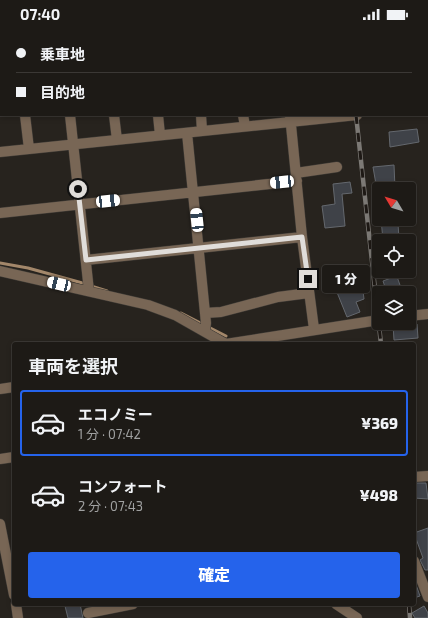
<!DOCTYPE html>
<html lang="ja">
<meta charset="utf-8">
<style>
:root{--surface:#1d1a16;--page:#25231f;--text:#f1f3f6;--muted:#a0a1a1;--line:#3b3835;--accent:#2563eb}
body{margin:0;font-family:"Exo 2","Noto Sans JP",sans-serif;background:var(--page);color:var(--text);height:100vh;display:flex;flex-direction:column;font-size:15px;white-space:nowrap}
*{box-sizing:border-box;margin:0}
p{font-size:13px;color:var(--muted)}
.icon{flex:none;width:22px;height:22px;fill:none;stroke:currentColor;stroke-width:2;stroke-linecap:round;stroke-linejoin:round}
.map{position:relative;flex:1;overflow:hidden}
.sheet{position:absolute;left:12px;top:314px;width:404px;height:264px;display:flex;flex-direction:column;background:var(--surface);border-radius:4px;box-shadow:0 2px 6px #0003,0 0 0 1px var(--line)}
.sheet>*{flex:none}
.hud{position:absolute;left:0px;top:0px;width:428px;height:88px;box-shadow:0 2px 6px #0003,0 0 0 1px var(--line);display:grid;align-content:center;height:88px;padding:0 16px;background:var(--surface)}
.needle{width:26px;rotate:308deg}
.buttons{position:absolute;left:372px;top:154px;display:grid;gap:8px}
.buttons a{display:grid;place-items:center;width:44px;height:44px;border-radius:4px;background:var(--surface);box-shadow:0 2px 6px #0003,0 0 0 1px var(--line);font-size:20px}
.end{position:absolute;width:18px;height:18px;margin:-9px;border:5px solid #e0ddda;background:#111;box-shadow:0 0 0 2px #111}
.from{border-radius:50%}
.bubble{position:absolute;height:28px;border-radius:4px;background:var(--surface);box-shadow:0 2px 6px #0003,0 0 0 1px var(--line);font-size:13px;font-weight:800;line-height:28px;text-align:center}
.car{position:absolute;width:12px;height:24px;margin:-12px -6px;border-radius:5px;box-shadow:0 0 3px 1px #0007;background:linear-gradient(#fff 24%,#345 0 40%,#fff 0 76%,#345 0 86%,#fff 0)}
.hud b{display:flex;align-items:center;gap:14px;height:38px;font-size:15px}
.hud b+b{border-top:1px solid var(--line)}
.hud i{width:10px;height:10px;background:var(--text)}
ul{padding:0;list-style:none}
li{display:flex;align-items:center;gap:12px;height:66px;margin:0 8px 6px;padding:0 8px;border:2px solid transparent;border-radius:4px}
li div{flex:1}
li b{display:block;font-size:15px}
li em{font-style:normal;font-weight:800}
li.selected{border-color:var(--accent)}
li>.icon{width:36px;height:36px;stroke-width:1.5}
h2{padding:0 16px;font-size:18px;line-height:48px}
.button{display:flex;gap:8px;margin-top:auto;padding:8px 16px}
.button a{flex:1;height:46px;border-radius:4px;background:var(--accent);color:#fff;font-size:16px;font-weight:800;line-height:46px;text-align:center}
.status{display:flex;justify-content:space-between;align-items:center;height:28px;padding:0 20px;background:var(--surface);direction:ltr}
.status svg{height:11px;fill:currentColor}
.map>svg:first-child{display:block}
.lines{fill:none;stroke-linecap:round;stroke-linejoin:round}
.stream{stroke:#a3876a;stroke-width:3}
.building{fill:#3f4248;stroke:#64686e}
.minor-casing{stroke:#413d38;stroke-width:11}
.major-casing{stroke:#413d38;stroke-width:11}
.minor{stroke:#786655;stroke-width:10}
.major{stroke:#cea986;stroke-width:10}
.rail-casing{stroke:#7c7975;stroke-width:4.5}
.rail{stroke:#1e1915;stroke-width:3;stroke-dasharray:9;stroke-linecap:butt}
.route{stroke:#e0ddda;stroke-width:5}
</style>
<div class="status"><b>07:40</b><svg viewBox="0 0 49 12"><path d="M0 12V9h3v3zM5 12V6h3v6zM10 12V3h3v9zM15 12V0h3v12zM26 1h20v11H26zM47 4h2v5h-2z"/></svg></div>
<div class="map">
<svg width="428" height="590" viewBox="0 0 428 590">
<rect width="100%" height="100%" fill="#27231e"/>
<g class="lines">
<path class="stream" d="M0 235 28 240 86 256
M91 258 107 263
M181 285 226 308"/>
</g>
<path class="building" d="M417 101 419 114 390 119 389 104Z
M394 137 395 160 377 162 373 139Z
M350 154 352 165 342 166 345 198 325 200 322 178 335 176 333 156Z
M381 191H387L389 197 398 196 399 210 383 212Z
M390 243H395L401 260 387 265 383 253 391 250Z
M361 248 364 271 356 274 360 284 347 289 334 257Z
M417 296 418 310 394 312 393 297Z
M414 455H426L428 471 414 470Z
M428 500V542H425L420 532 423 530 414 505Z
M414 551 420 568 414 570Z
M80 576 83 590H68L65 578Z
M424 578 428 585V590H415L412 585Z"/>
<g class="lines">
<g class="minor-casing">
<path id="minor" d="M234 0 235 1
M280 0V1
M323 0V1
M386 0V1
M182 1 192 0
M427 12 428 11
M0 21H1
M427 79 428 78
M25 87 29 121
M70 87 89 263
M114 87 117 112
M158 87 160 107
M201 87 202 103
M243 87 245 98
M290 87 302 209 314 301
M187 105 206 295 205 303
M0 124 357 87
M296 145 337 139
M0 185 297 153
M86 232 302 209
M0 243 148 277 175 287 226 316
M205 285 221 284 278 269 309 265
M409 288 428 286
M226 316 379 292
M0 361 14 359
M0 431 14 429
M414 449 428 448
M0 496 14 567
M414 533 428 569
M16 576 18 590
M336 576 357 590
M88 585 133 576"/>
</g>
<g class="major-casing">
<path id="major" d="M426 0V1
M427 32 428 56"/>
</g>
<use href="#minor" class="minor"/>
<use href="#major" class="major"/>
<g class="rail-casing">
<path id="rail" d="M347 0V1
M356 87 381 316
M409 576 410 590"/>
</g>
<use href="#rail" class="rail"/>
</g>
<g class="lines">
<path class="route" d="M78 161 86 232 302 209 308 251"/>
</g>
</svg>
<div class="buttons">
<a><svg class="needle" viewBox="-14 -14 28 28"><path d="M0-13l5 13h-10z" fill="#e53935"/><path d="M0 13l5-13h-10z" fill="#a0a1a1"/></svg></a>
<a><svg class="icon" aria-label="locate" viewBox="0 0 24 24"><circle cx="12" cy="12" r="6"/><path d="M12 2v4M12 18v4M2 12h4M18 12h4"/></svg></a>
<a><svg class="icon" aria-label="layers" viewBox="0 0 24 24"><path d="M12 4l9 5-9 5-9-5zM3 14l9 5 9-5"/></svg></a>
</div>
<i class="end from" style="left:78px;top:161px"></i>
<i class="end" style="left:308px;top:251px"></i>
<div class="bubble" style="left:322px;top:237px;width:48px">1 分</div>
<i class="car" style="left:282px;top:154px;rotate:264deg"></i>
<i class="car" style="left:108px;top:173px;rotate:84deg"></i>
<i class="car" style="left:197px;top:192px;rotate:354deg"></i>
<i class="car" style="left:59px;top:256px;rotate:283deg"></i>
<div class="hud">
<b><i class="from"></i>乗車地</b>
<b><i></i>目的地</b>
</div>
<section class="sheet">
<h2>車両を選択</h2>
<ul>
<li class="selected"><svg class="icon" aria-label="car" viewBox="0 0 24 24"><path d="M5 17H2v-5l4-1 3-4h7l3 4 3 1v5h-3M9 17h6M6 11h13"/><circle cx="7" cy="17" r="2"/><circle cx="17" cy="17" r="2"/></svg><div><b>エコノミー</b><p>1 分 · 07:42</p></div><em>¥369</em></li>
<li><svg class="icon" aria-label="car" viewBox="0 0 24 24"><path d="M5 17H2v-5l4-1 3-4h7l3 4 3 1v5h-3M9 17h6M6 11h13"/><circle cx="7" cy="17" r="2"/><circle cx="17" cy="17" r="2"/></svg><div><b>コンフォート</b><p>2 分 · 07:43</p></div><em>¥498</em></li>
</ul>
<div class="button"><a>確定</a></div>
</section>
</div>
